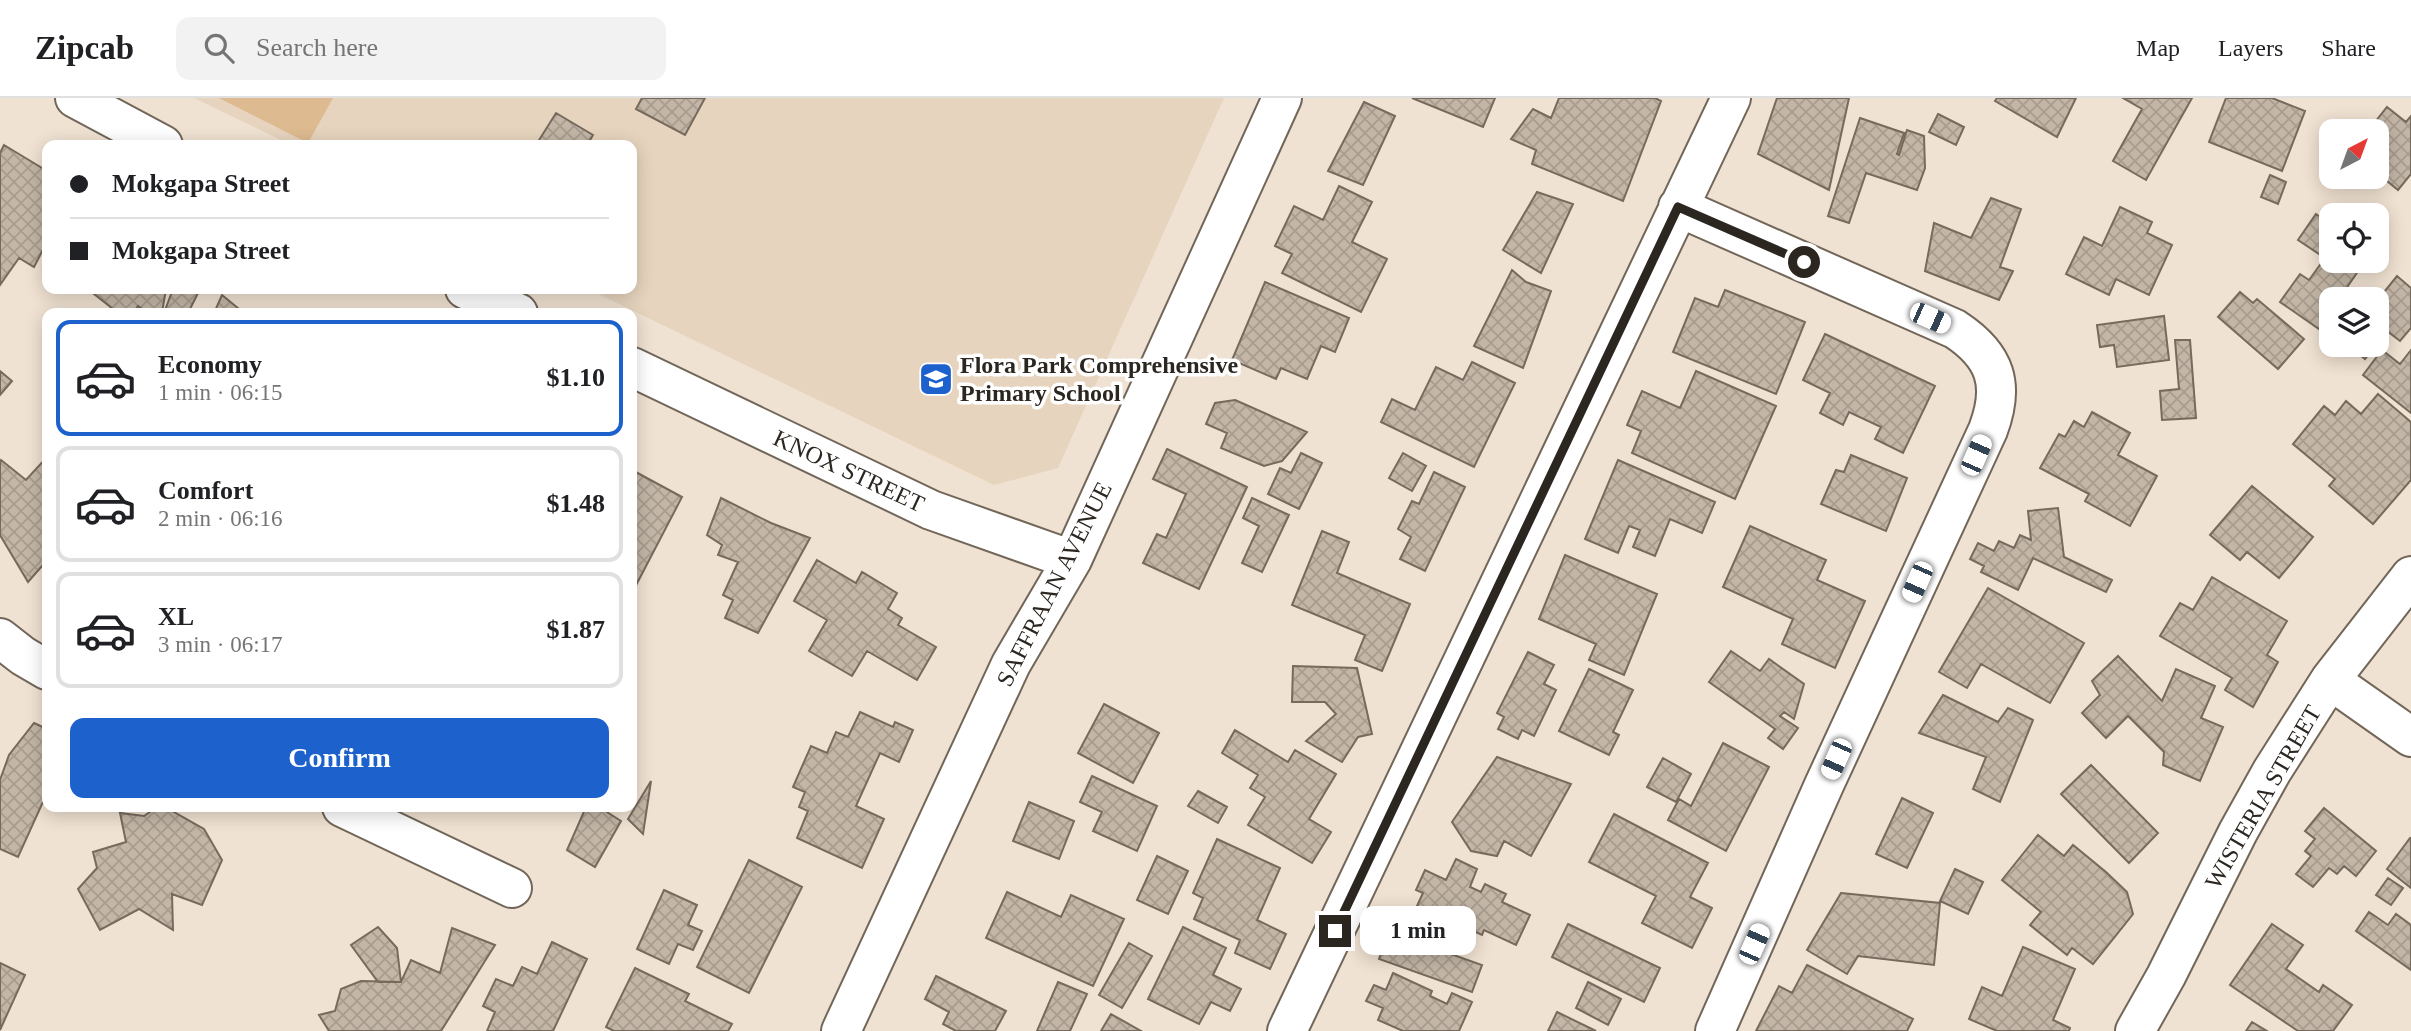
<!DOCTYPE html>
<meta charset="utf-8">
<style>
:root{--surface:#fff;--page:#f2f2f2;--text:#202124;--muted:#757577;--line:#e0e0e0;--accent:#1d61cd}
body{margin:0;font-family:"Times New Roman",serif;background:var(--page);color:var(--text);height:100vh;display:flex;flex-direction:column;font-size:26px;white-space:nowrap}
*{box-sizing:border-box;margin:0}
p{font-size:23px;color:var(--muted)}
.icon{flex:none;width:38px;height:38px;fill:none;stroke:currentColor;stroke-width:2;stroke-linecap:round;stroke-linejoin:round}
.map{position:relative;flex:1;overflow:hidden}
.details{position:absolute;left:42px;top:210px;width:595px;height:504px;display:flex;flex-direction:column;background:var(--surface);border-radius:14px;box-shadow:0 4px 18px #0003}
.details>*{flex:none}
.top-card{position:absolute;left:42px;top:42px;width:595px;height:154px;border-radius:14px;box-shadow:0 4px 18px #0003;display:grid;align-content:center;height:154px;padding:0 28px;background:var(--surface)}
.needle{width:46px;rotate:41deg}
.tools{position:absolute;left:2319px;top:21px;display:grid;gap:14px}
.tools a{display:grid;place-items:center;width:70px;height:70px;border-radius:14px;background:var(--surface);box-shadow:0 4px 18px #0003;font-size:35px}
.end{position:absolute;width:32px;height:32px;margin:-16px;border:9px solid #2b2620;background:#fff;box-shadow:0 0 0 4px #fff}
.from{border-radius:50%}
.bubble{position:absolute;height:49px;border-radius:14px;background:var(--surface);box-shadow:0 4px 18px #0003;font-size:23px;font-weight:800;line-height:49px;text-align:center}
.car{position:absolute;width:21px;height:42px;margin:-21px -10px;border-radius:9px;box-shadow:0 0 5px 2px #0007;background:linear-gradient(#fff 24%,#345 0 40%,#fff 0 76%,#345 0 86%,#fff 0)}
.top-card b{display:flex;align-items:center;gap:24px;height:66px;font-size:26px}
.top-card b+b{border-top:2px solid var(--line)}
.top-card i{width:18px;height:18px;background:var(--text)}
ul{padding:12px 0 0;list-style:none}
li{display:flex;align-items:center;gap:21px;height:116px;margin:0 14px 10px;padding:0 14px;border:4px solid var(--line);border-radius:14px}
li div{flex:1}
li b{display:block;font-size:26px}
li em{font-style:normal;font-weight:800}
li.on{border-color:var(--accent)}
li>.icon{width:63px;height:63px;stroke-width:1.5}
.action{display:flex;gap:14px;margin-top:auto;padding:14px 28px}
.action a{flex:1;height:80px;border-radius:14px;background:var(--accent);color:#fff;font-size:28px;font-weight:800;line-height:80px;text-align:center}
header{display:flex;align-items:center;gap:42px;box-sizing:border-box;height:98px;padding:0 35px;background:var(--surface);border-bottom:2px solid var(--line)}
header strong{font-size:33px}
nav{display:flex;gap:38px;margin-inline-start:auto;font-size:24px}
.search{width:490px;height:63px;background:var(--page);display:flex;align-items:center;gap:18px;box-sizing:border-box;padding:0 24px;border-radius:14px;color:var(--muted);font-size:26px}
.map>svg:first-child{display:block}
.built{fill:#e6d4be}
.green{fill:#deba90}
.building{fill:url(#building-cross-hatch);stroke:#766a5c;stroke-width:2}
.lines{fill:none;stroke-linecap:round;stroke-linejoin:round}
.minor-casing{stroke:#716658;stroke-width:42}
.minor{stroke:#fff;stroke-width:38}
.route{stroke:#2b2620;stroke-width:9}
.labels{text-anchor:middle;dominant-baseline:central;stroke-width:7;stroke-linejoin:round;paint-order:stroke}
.poi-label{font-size:24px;font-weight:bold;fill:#2b2620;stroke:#fff;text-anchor:start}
.street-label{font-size:24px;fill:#2b2620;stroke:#fff}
</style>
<header>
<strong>Zipcab</strong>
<div class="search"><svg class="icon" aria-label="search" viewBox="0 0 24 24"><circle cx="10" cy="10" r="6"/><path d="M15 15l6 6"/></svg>Search here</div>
<nav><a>Map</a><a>Layers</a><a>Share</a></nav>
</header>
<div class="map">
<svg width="2411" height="933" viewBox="0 0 2411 933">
<defs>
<pattern id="building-cross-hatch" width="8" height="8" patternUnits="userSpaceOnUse" patternTransform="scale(1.75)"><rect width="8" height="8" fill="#c3b6a6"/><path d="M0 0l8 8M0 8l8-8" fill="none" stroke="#a89c8f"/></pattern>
</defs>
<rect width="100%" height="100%" fill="#f0e2d2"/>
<path class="built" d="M194 0H1224L1058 370 994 387 588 191H632V47H291Z"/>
<path class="green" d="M219 0H333L308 45Z"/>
<path class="building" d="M642 0H705L685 37 636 11Z
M1412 0H1495L1483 29Z
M1559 0H1655L1661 3 1623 103 1532 66 1536 52 1511 41 1533 11 1551 20Z
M1777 0H1849L1829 92 1758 56Z
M1997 0H2076L2057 39 1995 3Z
M2123 0H2192L2146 82 2113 63 2142 11Z
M2226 0H2272L2305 13 2282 73 2209 44Z
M1364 4 1395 18 1363 87 1328 73Z
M2387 9 2406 24 2411 18V76L2398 92 2376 74V33H2368Z
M556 15 593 37 587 47H536Z
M1938 16 1964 29 1956 47 1929 34Z
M1860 20 1904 35 1897 56 1899 57 1907 32 1924 38 1925 70 1917 92 1866 75 1849 125 1828 118Z
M4 47 47 73V144L34 169 19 160 0 187V55Z
M2270 77 2286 84 2278 106 2261 99Z
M1339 88 1372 104 1352 144 1387 161 1361 214 1282 175 1292 156 1275 148 1294 108 1323 122Z
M1537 94 1573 106 1541 175 1503 152Z
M1991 100 2021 111 2000 169 2013 173 1999 202 1925 173 1934 125 1971 140Z
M2120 109 2152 124 2147 135 2172 147 2149 197 2116 181 2109 197 2066 176 2084 139 2102 148Z
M2316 116 2331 126V163H2365L2339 201H2331V213L2319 231 2280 204 2300 176 2309 182 2325 160 2298 142Z
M1512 172 1526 184 1551 193 1523 270 1474 248Z
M2397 178 2411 190V230L2400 243 2387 233 2376 246V204Z
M1265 184 1349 220 1335 254 1321 248 1307 281 1281 270 1276 281 1232 262Z
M97 191H166L162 215H148L138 208 133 215H111L113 211 94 196Z
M173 191H200L188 215H164Z
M1725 192 1805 224 1776 296 1673 254 1695 200 1718 209Z
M2240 194 2253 205 2257 201 2304 241 2278 271 2218 219Z
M222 197 239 211V215H214Z
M2164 218 2169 262 2117 269 2114 247 2100 249 2097 227Z
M1825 236 1935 288 1903 355 1875 341 1881 329 1849 314 1843 327 1820 315 1830 295 1803 282Z
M2175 242H2190L2196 320 2162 322 2160 293 2179 291Z
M2348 247H2376L2365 261Z
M2382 252 2400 266 2411 252V315L2363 277Z
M1472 264 1515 285 1474 369 1381 324 1392 301 1415 312 1436 269 1463 282Z
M0 273 12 283 0 297Z
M1696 273 1776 308 1735 401 1632 355 1641 333 1627 327 1642 293 1680 310Z
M2378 296 2411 324V382L2373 426 2329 388 2335 381 2293 346 2324 308 2335 317 2346 303 2361 316Z
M1235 302 1307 334 1282 363 1264 368 1221 350 1227 335 1206 326 1215 305Z
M2092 314 2130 335 2118 357 2157 378 2130 428 2085 403 2089 396 2040 370 2059 336 2065 339 2074 323 2084 329Z
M1167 351 1247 389 1199 491 1143 465 1157 436 1166 440 1186 396 1153 381Z
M1301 355 1322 365 1299 411 1268 396 1280 370 1291 375Z
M1403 355 1426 368 1412 393 1389 380Z
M1851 357 1907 380 1886 433 1821 406 1836 372 1844 374Z
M47 359V473L42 468 28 484 0 437V364L1 362 26 382Z
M1618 362 1715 404 1702 435 1670 421 1655 458 1633 449 1640 432 1629 428 1618 455 1585 441Z
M632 372 682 399 632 495Z
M1434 374 1465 389 1425 473 1400 461 1411 439 1398 431 1412 403 1419 406Z
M2252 388 2313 439 2279 480 2247 454 2240 462 2210 437Z
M721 400 771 425 810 440 758 535 725 520 733 502 723 497 738 464 718 457 722 447 707 437Z
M1252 400 1289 417 1262 474 1242 465 1259 428 1243 420Z
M2058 410 2064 459 2112 482 2106 494 2033 460 2018 492 1981 474 1984 468 1970 461 1978 445 1994 453 1999 443 2014 450 2020 437 2031 442 2028 413Z
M1750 428 1826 462 1817 482 1865 503 1835 570 1782 546 1793 521 1723 489Z
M1322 433 1349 444 1337 475 1410 506 1382 573 1355 562 1365 537 1292 507Z
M1565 457 1657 496 1624 577 1589 562 1596 546 1539 521Z
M817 462 856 485 862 474 897 495 888 511 902 520 898 527 936 549 917 582 867 553 852 578 809 553 827 522 794 503Z
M2212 479 2287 523 2267 557 2278 564 2253 609 2225 592 2232 580 2160 538 2180 505 2193 512Z
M1988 490 2084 545 2050 605 1981 566 1967 590 1939 574Z
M1731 553 1760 573 1769 561 1804 586 1794 621 1784 614 1780 618 1798 630 1783 651 1768 640 1775 631 1709 584Z
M1528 554 1554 567 1544 586 1556 592 1534 638 1522 632 1518 641 1498 631 1504 619 1497 615Z
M2118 558 2162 603 2176 571 2215 588 2201 620 2223 629 2200 683 2163 667 2164 654 2128 618 2106 640 2082 615 2100 597 2092 583Z
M1293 568 1357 570 1372 636 1358 639 1342 664 1306 643 1336 616 1325 604H1292Z
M1589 571 1633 592 1613 634 1619 637 1609 657 1559 633Z
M1943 597 1998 624 2008 610 2033 622 2000 704 1973 691 1986 659 1919 635Z
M1104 606 1159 635 1133 685 1078 655Z
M860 614 893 629 895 624 913 632 899 664 880 655 856 708 884 721 862 770 797 740 808 713 799 709 805 694 793 689 811 648 827 655 836 634 848 639Z
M34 625 47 631V695L18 759 0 751V682L9 657Z
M1235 632 1288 664 1295 652 1336 676 1309 721 1331 734 1312 765 1248 727 1265 699 1250 690 1258 677 1222 655Z
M1723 645 1769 669 1726 753 1668 722 1679 701 1691 708Z
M1497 659 1571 686 1531 758 1504 743 1497 758 1471 753 1452 724Z
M1663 660 1691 676 1676 704 1647 689Z
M2091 667 2158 735 2129 765 2061 696Z
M1092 678 1157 708 1137 753 1093 733 1102 714 1080 704Z
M651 683 643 736 628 721Z
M1198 693 1227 709 1218 725 1188 708Z
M1902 700 1933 715 1907 770 1876 756Z
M1029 704 1074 723 1059 761 1013 743Z
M157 709H165L204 731 222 762 202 807 172 796 173 832 139 811 100 832 78 791 97 770 93 754 126 744 120 715 144 718Z
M586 709H599L621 723 595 769 567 752Z
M2324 710 2376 753 2356 778 2344 768 2337 776 2329 770 2313 789 2296 776 2311 758 2305 753 2315 741 2305 733Z
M1614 716 1708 765 1690 799 1712 810 1692 850 1642 825 1656 798 1589 764Z
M2038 737 2064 758 2073 747 2106 774 2127 794 2133 816 2093 866 2072 850 2067 857 2030 827 2041 814 2002 782Z
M2410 740 2411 741V790L2387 771Z
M1217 741 1280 770 1257 822 1286 836 1270 871 1235 855 1240 842 1194 821 1203 800 1193 795Z
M1157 758 1188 773 1168 816 1137 802Z
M1456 761 1477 771 1470 789 1481 794 1485 786 1506 796 1502 804 1530 817 1516 847 1484 832 1482 837 1451 823 1440 847 1406 832 1423 795 1416 792 1425 772 1446 782Z
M749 762 802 789 749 895 697 869Z
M1955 771 1983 784 1968 816 1940 803Z
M2388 780 2403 790 2391 807 2376 797Z
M664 792 697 807 688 827 702 833 693 852 678 846 669 866 637 851Z
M1007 794 1061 819 1071 797 1124 821 1093 888 986 840Z
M1841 795 1940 805 1934 867 1858 858 1847 876 1807 852Z
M2369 814 2388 827 2396 816 2411 827V872L2356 833Z
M1568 826 1660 870 1644 904 1552 859Z
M2272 826 2303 847 2286 871 2319 894 2323 887 2352 907 2333 933H2298L2230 887Z
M378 829 397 850 401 884H378L351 847Z
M1183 829 1226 850 1213 877 1241 891 1230 913 1211 904 1199 926 1148 901Z
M452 830 495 847 441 933H329L319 917 335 913 341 891 361 883 401 884 411 862 440 875Z
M1389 834 1482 867 1472 894 1379 861Z
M552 844 587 861 553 933H487L495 914 483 908 496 881 513 888 522 869 537 876Z
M1129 845 1152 858 1122 910 1099 897Z
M2023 849 2075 871 2053 922 2070 930 2069 933H1997L1969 921 1982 889 2002 898Z
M0 865 25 877 0 932Z
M1807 867 1913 921 1907 933H1756L1779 888 1792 895Z
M635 870 689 896 685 903 732 926 728 933H614L606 929Z
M1393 875 1432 893 1430 898 1447 906 1452 895 1472 904 1459 933H1403L1378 922 1383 910 1366 903 1374 887 1386 892Z
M936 878 1006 913 995 933H956L943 926 949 914 925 901Z
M1058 884 1087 896 1070 933H1037Z
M1588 884 1621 901 1608 927 1576 910Z
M1557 914 1596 933H1548Z
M1111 916 1141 933H1101Z
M2252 924 2267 933H2246Z"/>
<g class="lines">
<g class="minor-casing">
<path id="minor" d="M75 0 163 47
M1678 109 1955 231C1996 258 2005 287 1988 332L1824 687 1715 933
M465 191 518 215
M632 269 931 412 1072 462
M0 540 23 558 47 572
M2330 582 2411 639
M342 709 512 790
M841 933 1011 566 1072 462 1282 0
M1287 933 1731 0
M2135 933 2166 878 2238 734 2272 673 2330 582 2411 478"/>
</g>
<use href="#minor" class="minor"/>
</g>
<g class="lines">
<path class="route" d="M1335 833 1678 109 1804 164"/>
</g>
<defs>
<g id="school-square" transform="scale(1.75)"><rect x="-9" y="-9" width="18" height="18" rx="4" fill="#1d61cd" stroke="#fff"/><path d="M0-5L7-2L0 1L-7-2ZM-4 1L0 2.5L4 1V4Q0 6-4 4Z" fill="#fff"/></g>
</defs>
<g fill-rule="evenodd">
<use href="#school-square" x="936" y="281"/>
</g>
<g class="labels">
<g class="poi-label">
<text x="960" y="267">Flora Park Comprehensive<tspan x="960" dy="28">Primary School</tspan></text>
</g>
<g class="street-label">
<text transform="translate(849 373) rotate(25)">KNOX STREET</text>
<text transform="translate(1054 486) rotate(-63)">SAFFRAAN AVENUE</text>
<text transform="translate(2263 699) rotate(-60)">WISTERIA STREET</text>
</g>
</g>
</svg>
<div class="tools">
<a><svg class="needle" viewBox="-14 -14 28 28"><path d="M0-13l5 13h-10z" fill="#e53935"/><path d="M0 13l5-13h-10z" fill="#757577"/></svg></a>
<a><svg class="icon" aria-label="locate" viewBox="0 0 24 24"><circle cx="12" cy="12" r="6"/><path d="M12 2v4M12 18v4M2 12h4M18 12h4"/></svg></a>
<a><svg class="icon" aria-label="layers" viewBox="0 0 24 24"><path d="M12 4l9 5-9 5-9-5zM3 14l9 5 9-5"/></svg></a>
</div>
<i class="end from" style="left:1804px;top:164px"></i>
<i class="end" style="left:1335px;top:833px"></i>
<div class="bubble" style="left:1360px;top:808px;width:116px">1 min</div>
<i class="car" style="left:1930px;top:220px;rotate:114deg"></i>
<i class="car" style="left:1976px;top:357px;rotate:24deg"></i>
<i class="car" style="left:1917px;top:484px;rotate:204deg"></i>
<i class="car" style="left:1836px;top:661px;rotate:204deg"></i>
<i class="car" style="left:1754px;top:846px;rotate:24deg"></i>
<div class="top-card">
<b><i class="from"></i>Mokgapa Street</b>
<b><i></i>Mokgapa Street</b>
</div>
<section class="details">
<ul>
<li class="on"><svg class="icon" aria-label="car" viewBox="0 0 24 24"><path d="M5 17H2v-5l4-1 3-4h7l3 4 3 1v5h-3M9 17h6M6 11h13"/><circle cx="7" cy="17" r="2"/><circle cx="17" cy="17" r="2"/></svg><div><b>Economy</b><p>1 min · 06:15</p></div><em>$1.10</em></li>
<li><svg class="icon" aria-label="car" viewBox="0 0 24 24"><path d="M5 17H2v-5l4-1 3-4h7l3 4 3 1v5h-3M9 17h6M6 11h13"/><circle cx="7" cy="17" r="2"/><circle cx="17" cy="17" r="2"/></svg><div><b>Comfort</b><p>2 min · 06:16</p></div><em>$1.48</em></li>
<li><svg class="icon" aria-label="car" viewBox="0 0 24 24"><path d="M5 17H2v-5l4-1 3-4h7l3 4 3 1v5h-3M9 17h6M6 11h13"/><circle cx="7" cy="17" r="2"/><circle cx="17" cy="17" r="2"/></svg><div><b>XL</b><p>3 min · 06:17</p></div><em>$1.87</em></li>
</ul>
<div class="action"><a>Confirm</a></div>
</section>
</div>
